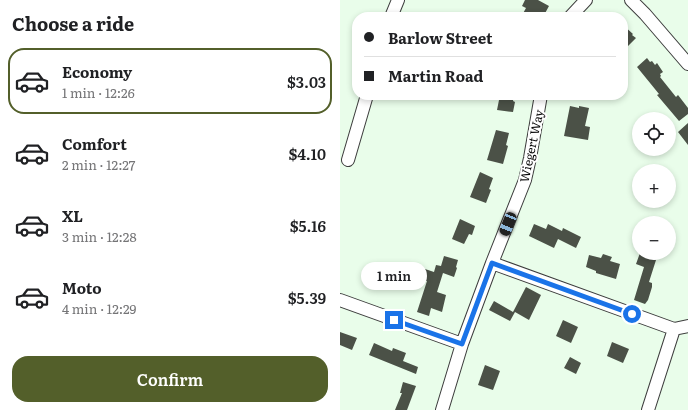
<!DOCTYPE html>
<meta charset="utf-8">
<style>
:root{--surface:#fff;--page:#f2f2f2;--text:#202124;--muted:#757577;--line:#e0e0e0;--accent:#535f2a}
body{margin:0;font-family:Literata,serif;background:var(--page);color:var(--text);height:100vh;display:flex;flex-direction:column;font-size:15px;white-space:nowrap}
*{box-sizing:border-box;margin:0}
p{font-size:13px;color:var(--muted)}
.icon{flex:none;width:22px;height:22px;fill:none;stroke:currentColor;stroke-width:2;stroke-linecap:round;stroke-linejoin:round}
.map{position:relative;flex:1;overflow:hidden}
.drawer{display:flex;flex-direction:column;background:var(--surface);width:340px}
.drawer>*{flex:none}
.top-card{position:absolute;left:12px;top:12px;width:276px;height:88px;border-radius:16px;box-shadow:0 2px 6px #0003;display:grid;align-content:center;height:88px;padding:0 12px;background:var(--surface)}
.fabs{position:absolute;left:292px;top:112px;display:grid;gap:8px}
.fabs a{display:grid;place-items:center;width:44px;height:44px;border-radius:50%;background:var(--surface);box-shadow:0 2px 6px #0003;font-size:20px}
.end{position:absolute;width:18px;height:18px;margin:-9px;border:5px solid #1a73e8;background:#fff;box-shadow:0 0 0 2px #fff}
.from{border-radius:50%}
.bubble{position:absolute;height:28px;border-radius:14px;background:var(--surface);box-shadow:0 2px 6px #0003;font-size:13px;font-weight:600;line-height:28px;text-align:center}
.car{position:absolute;width:12px;height:24px;margin:-12px -6px;border-radius:5px;box-shadow:0 0 3px 1px #0007;background:linear-gradient(#222 24%,#8ab4d8 0 40%,#222 0 76%,#8ab4d8 0 86%,#222 0)}
.top-card b{display:flex;align-items:center;gap:14px;height:38px;font-size:15px}
.top-card b+b{border-top:1px solid var(--line)}
.top-card i{width:10px;height:10px;background:var(--text)}
ul{padding:0;list-style:none}
li{display:flex;align-items:center;gap:12px;height:66px;margin:0 8px 6px;padding:0 4px;border:2px solid transparent;border-radius:16px}
li div{flex:1}
li b{display:block;font-size:15px}
li em{font-style:normal;font-weight:600}
li.on{border-color:var(--accent)}
li>.icon{width:36px;height:36px;stroke-width:1.5}
h2{padding:0 12px;font-size:18px;line-height:48px}
.cta{display:flex;gap:8px;margin-top:auto;padding:8px 12px}
.cta a{flex:1;height:46px;border-radius:16px;background:var(--accent);color:#fff;font-size:16px;font-weight:600;line-height:46px;text-align:center}
main{display:flex;flex:1;min-height:0}
.map>svg:first-child{display:block}
.building{fill:#4b5147}
.lines{fill:none;stroke-linecap:round;stroke-linejoin:round}
.minor-casing{stroke:#3d3d3d;stroke-width:14}
.minor{stroke:#fff;stroke-width:12}
.route{stroke:#1a73e8;stroke-width:5}
.labels{text-anchor:middle;dominant-baseline:central;stroke-width:4;stroke-linejoin:round;paint-order:stroke}
.street-label{font-size:12px;fill:#0a0a0a;stroke:#fff}
</style>
<main>
<section class="drawer">
<h2>Choose a ride</h2>
<ul>
<li class="on"><svg class="icon" aria-label="car" viewBox="0 0 24 24"><path d="M5 17H2v-5l4-1 3-4h7l3 4 3 1v5h-3M9 17h6M6 11h13"/><circle cx="7" cy="17" r="2"/><circle cx="17" cy="17" r="2"/></svg><div><b>Economy</b><p>1 min · 12:26</p></div><em>$3.03</em></li>
<li><svg class="icon" aria-label="car" viewBox="0 0 24 24"><path d="M5 17H2v-5l4-1 3-4h7l3 4 3 1v5h-3M9 17h6M6 11h13"/><circle cx="7" cy="17" r="2"/><circle cx="17" cy="17" r="2"/></svg><div><b>Comfort</b><p>2 min · 12:27</p></div><em>$4.10</em></li>
<li><svg class="icon" aria-label="car" viewBox="0 0 24 24"><path d="M5 17H2v-5l4-1 3-4h7l3 4 3 1v5h-3M9 17h6M6 11h13"/><circle cx="7" cy="17" r="2"/><circle cx="17" cy="17" r="2"/></svg><div><b>XL</b><p>3 min · 12:28</p></div><em>$5.16</em></li>
<li><svg class="icon" aria-label="car" viewBox="0 0 24 24"><path d="M5 17H2v-5l4-1 3-4h7l3 4 3 1v5h-3M9 17h6M6 11h13"/><circle cx="7" cy="17" r="2"/><circle cx="17" cy="17" r="2"/></svg><div><b>Moto</b><p>4 min · 12:29</p></div><em>$5.39</em></li>
</ul>
<div class="cta"><a>Confirm</a></div>
</section>
<div class="map">
<svg width="348" height="410" viewBox="0 0 348 410">
<rect width="100%" height="100%" fill="#e9fdea"/>
<path class="building" d="M185 0H198L209 6 203 17H181L186 8 182 6Z
M283 25 293 34 292 35 296 38 283 51Z
M307 58 310 62 312 61 315 65 317 63 323 72 320 74 321 76 320 77 336 97 338 95 348 108V114L339 121 317 95 319 94 297 67Z
M160 95H174L173 101 175 102 173 112 157 110Z
M230 106 239 108V106L249 108 245 126 250 127 248 140 224 136Z
M348 123V145L338 132Z
M156 130 169 133 166 145 168 146 163 164 147 160Z
M140 172 153 178 149 189 151 190 146 203 130 197Z
M120 219 135 226 132 235 129 234 124 244 112 239Z
M194 224 206 229 208 224 222 231 223 228 241 237 236 248 218 239 214 248 189 236Z
M300 253 313 257 312 259 316 260 309 282 312 283V287L308 300 305 304 294 300 304 267 296 264Z
M263 254 272 257 270 261 280 264 276 279 256 273V271L246 267 249 255 261 258Z
M104 256 118 260 116 267 117 268 114 277 103 273 97 292 106 295 102 312 91 308 89 316 77 312 87 281 82 280 85 269 94 272 96 265 101 266Z
M31 266 47 272 42 285 26 279Z
M186 287 201 295 189 320 175 312 170 321 149 310 154 301 173 312Z
M223 320 238 327 231 343 216 336Z
M0 332 17 338 12 350 0 345Z
M272 342 289 349 283 363 267 356Z
M34 343 52 351 53 348 66 353 63 361 78 367 76 374 29 355Z
M230 357 241 363 236 374 224 368Z
M145 365 160 371 153 390 138 385Z
M63 382 76 386 67 410H55L62 393H60Z"/>
<g class="lines">
<g class="minor-casing">
<path id="minor" d="M291 0 305 14 348 64
M51 17 58 0
M230 17 246 0
M8 160 27 95
M152 263 334 329 348 326
M0 300 122 344
M102 410 122 344 152 263 185 180 190 158 201 95
M308 410 334 329"/>
</g>
<use href="#minor" class="minor"/>
</g>
<g class="lines">
<path class="route" d="M54 320 122 344 152 263 292 314"/>
</g>
<g class="labels">
<g class="street-label">
<text transform="translate(191 146) rotate(-78)">Wiegert Way</text>
</g>
</g>
</svg>
<div class="fabs">
<a><svg class="icon" aria-label="locate" viewBox="0 0 24 24"><circle cx="12" cy="12" r="6"/><path d="M12 2v4M12 18v4M2 12h4M18 12h4"/></svg></a>
<a>+</a>
<a>−</a>
</div>
<i class="end from" style="left:292px;top:314px"></i>
<i class="end" style="left:54px;top:320px"></i>
<div class="bubble" style="left:21px;top:262px;width:66px">1 min</div>
<i class="car" style="left:168px;top:224px;rotate:202deg"></i>
<div class="top-card">
<b><i class="from"></i>Barlow Street</b>
<b><i></i>Martin Road</b>
</div>
</div>
</main>
